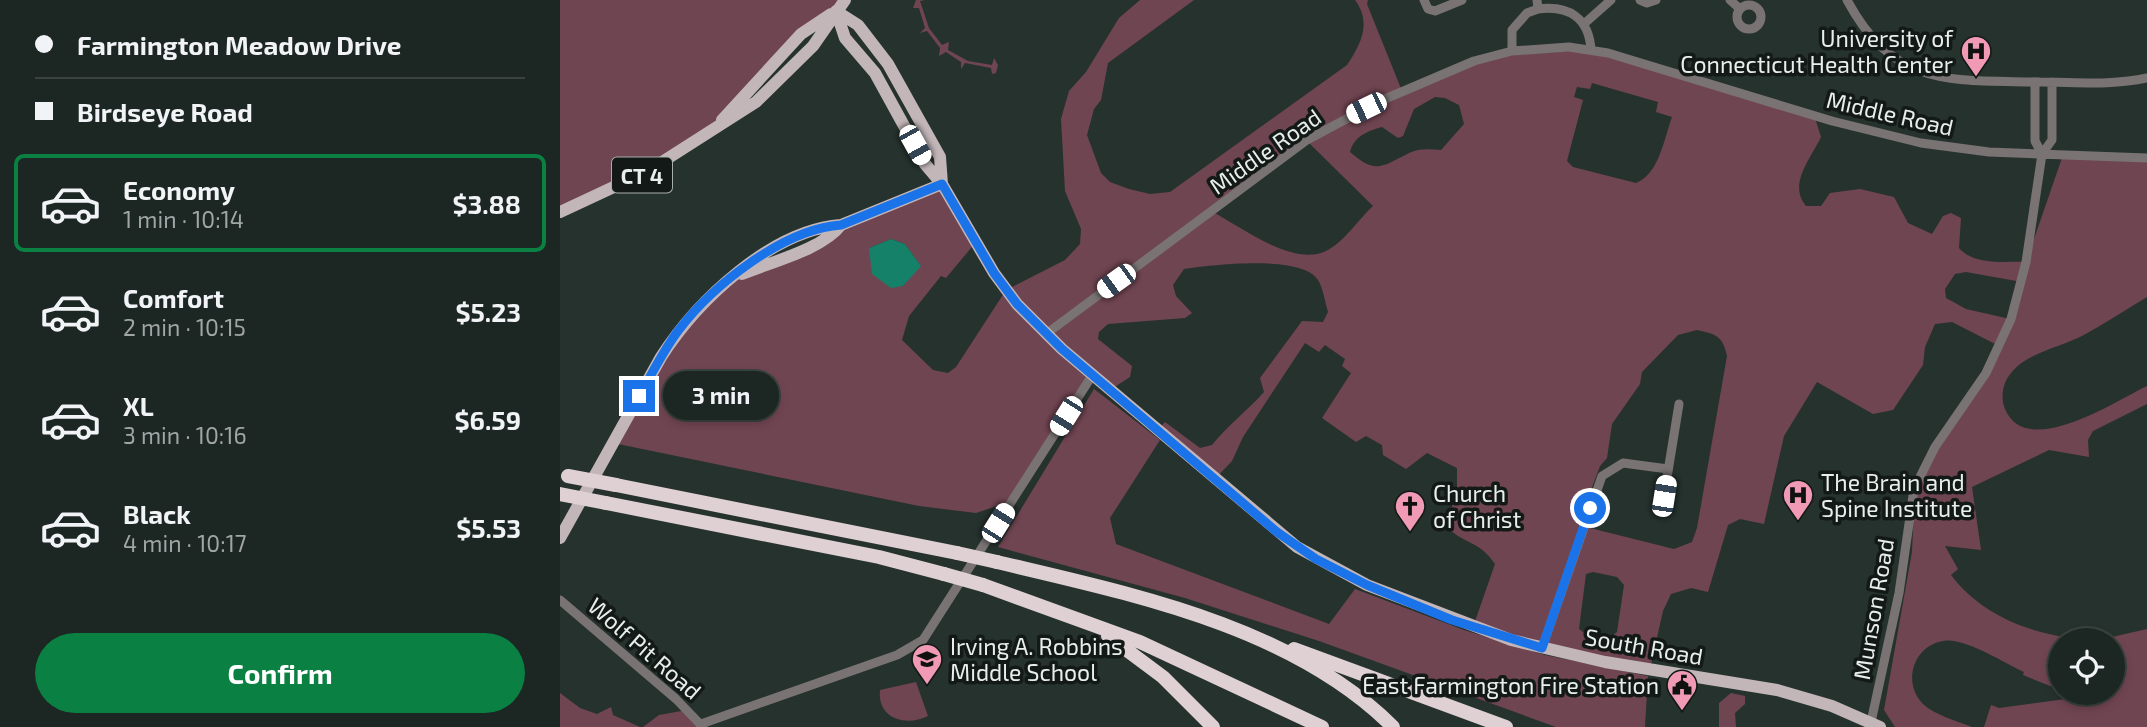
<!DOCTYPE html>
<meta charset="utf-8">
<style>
:root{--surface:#1c2622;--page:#29322f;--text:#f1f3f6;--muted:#a0a5a5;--line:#3a4340;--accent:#0b8043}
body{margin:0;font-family:"Exo 2",sans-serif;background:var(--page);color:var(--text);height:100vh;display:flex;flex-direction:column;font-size:26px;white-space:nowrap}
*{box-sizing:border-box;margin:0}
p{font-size:23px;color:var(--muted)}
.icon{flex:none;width:38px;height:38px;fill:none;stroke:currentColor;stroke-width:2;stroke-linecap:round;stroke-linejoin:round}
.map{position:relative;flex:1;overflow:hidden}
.side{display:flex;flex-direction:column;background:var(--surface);width:560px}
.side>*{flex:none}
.hud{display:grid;align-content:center;height:154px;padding:0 35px;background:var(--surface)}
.tools{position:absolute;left:1488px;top:628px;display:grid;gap:14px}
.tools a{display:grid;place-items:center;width:77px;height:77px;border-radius:50%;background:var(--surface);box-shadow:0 4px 10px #0003,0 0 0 2px var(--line);font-size:35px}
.end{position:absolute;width:32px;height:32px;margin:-16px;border:9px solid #1a73e8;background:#fff;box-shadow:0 0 0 4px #fff}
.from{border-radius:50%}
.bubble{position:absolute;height:49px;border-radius:24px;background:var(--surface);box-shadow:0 4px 10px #0003,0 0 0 2px var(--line);font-size:23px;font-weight:700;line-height:49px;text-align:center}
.car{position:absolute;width:21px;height:42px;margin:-21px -10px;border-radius:9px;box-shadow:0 0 5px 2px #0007;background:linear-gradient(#fff 24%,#345 0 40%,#fff 0 76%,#345 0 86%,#fff 0)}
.hud b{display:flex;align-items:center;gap:24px;height:66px;font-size:26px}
.hud b+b{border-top:2px solid var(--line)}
.hud i{width:18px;height:18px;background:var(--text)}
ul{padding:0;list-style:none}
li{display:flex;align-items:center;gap:21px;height:98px;margin:0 14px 10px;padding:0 21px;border:4px solid transparent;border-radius:10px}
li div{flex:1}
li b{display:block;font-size:26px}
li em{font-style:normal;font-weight:700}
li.selected{border-color:var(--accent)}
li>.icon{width:63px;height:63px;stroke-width:1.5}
.primary-button{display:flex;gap:14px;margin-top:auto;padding:14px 35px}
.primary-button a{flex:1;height:80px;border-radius:42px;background:var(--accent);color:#fff;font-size:28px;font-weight:700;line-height:80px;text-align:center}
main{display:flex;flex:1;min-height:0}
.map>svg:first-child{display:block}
.green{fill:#704552;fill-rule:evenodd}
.water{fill:#158169}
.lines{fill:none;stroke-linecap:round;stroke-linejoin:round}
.minor{stroke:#797374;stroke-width:9}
.major{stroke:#c2b6b9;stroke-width:12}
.highway{stroke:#dfd0d4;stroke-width:14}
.highway-bridge{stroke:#dfd0d4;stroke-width:14}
.route{stroke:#1a73e8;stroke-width:9}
.labels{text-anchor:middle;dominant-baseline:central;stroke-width:7;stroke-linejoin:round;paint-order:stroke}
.shield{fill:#131917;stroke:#a7aeac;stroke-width:2}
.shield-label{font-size:21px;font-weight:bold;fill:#e7eeec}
.poi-label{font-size:23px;fill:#e7eeec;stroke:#131917;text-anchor:start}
.street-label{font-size:23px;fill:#e7eeec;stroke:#131917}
</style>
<main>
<section class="side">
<div class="hud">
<b><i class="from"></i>Farmington Meadow Drive</b>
<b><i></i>Birdseye Road</b>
</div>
<ul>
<li class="selected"><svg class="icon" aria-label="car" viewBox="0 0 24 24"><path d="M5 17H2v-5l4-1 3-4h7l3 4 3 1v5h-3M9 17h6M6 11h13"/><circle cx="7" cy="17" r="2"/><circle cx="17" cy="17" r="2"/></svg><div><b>Economy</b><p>1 min · 10:14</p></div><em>$3.88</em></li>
<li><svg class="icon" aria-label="car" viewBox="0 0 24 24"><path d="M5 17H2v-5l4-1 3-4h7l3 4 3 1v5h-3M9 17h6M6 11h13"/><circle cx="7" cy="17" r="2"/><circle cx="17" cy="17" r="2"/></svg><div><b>Comfort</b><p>2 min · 10:15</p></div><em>$5.23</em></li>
<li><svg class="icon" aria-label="car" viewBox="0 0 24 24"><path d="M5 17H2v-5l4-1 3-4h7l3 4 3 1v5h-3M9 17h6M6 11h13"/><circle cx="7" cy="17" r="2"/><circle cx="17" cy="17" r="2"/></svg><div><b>XL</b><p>3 min · 10:16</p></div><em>$6.59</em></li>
<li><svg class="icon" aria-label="car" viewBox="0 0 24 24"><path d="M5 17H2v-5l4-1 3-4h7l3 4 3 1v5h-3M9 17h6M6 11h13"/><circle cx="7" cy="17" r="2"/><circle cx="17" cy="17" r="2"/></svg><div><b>Black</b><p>4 min · 10:17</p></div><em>$5.53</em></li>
</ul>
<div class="primary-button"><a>Confirm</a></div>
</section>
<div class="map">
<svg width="1587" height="727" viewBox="0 0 1587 727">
<rect width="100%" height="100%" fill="#26322e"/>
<path class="green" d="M0 0H285L136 141 0 212Z
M356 0H365L360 1 369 28 382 45 389 42 388 50 408 61 432 65 434 58 438 65 436 73 432 74 431 68 405 63 401 69V62L386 52 379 56 380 48 367 31 360 33 365 28 359 8H353Z
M580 0H634L548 63 541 100 534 109 527 135 541 173 550 182 569 189 590 194 610 192 787 65C801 44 812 23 795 0H808L807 4 842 91 930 56 1031 50 1254 115 1261 137C1250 160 1228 184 1246 206H1261L1270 193 1300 189 1334 197 1348 223 1372 234 1383 216 1391 213 1401 218 1399 248C1415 266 1443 261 1466 262L1503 155 1587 158V297C1565 310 1544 324 1522 336 1501 347 1466 353 1451 373 1443 382 1440 398 1445 409 1466 460 1554 402 1587 386V404L1533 431 1528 440 1529 457 1489 450 1412 487 1421 550 1385 546 1398 569 1391 575C1425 620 1482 638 1536 640H1500V682L1490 686 1463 675 1464 672C1444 663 1404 637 1383 641 1353 646 1342 683 1363 704 1375 715 1397 721 1412 727H1335L1324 710 1352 552 1355 485 1439 346 1392 322 1375 324 1365 347 1363 365 1333 410 1313 414 1257 382 1224 436 1204 524 1180 519 1168 525 1148 592 1131 588 1111 594 1103 611 1091 664 1078 668 913 627 935 564C918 539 905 546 885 525L897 494V468L867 453 846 469 823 455 822 445 806 436 796 442 762 418 791 373 782 366 785 359 765 345 759 352 745 343 683 437 672 461 655 479 598 430 605 422 640 448 652 445C668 425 687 411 704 392L700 378 742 321 763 322 768 312C765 302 763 288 758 280 743 254 650 265 624 269L613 285 616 296 632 313 625 318 548 324 539 332 538 339 572 366 570 377 550 390 533 375 452 501 416 513 359 506 53 443 101 357 174 278 382 184 416 242 386 278 381 276 349 316 342 340 373 370 388 373 396 367 446 290 505 260 520 244 521 229 505 191 501 119 509 91 526 72 559 18ZM1032 83 1098 102 1096 112 1112 117C1104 139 1099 174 1076 183L1013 167 1007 161 1023 100 1014 97 1017 87 1030 89ZM875 97 885 98 899 105 904 124 881 150C870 149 859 148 849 153 823 166 816 175 790 152 794 136 808 131 822 127L838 138 843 136 854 109ZM747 141 813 206C799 219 783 243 766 251 733 267 683 228 653 212ZM331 239 345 244 360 265 343 286 309 248ZM1406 272 1462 282 1450 319 1406 309 1386 298 1385 289 1395 274ZM1137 330C1156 334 1163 336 1167 356L1137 528 1132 542 1114 549 1018 525 1040 466 1047 458 1052 424 1080 384 1082 372 1118 335ZM1033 572 1057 577 1064 585 1057 632 1051 637 1026 634 1019 629 1026 574Z
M534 389 600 440 550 518 556 544 769 624 795 589 904 630 985 655 1088 676 1085 727H996L759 641 625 598 438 547Z
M1587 629V727H1424L1431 705 1439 708 1521 697 1520 693H1552V640H1539Z
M356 682 368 716C346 727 317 719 320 690Z
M0 693 20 708 37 714 51 707 53 715 80 727H0Z
M1171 693 1185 696V704L1175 713 1176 727H1159V703Z
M127 710 143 727H83L99 715Z"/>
<path class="water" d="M331 239 345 244 361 266 343 286 331 288 312 274 309 248Z"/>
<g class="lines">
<path class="minor" d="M864 0 868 9 875 11 902 0
M1080 0 1087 3 1096 0
M1170 0 1180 9
M1287 0C1335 89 1391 80 1480 82 1515 82 1552 86 1587 78
M1177 17a12 12 0 1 1 24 0a12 12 0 1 1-24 0Z
M978 9C1009 5 1029 18 1031 50
M1025 23 1051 0
M952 51V30L967 13 978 9 977 0
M1475 82V141L1482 154
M486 334 747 140 818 102 914 61 952 51 1009 47 1048 53 1272 121 1361 143 1429 152 1587 158
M1104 496 1119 404
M0 600 116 699 143 727
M982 648 1042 476 1063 463 1108 469
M1311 722 1339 593 1354 489 1375 447 1426 373 1451 319 1466 262 1482 154 1492 140V82
M141 724 337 655 363 640 533 374"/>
<path class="major" d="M276 11 285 38 315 73 365 164 382 184 434 273 457 304 502 349 737 547 807 585 951 640 1045 662 1217 690 1272 706 1320 727
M276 11 298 25 328 64 380 157 382 184
M162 120 241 34 271 14
M0 212 88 171 196 102 253 46 285 0
M182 274C211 262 263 249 281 225
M0 538 101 357C137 301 211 230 281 225L382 184"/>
<path class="highway" d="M56 485 397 553
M46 503 319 557 384 574
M437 562C571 594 732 626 833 727
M423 585 580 642 762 727
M548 636 603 677 653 727
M734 649 946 727"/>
<path class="highway-bridge" d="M8 476 56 485
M0 494 46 503
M397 553 437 562
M384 574 423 585"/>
</g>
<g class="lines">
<path class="route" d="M79 396C92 374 103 351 118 331 152 286 223 229 281 225L382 184 434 273 457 304 502 349 717 532 756 559 807 585 892 620 982 648 1030 508"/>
</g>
<defs>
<g id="hospital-pin" transform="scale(1.575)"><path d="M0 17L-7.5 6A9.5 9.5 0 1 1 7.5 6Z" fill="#f09ab5" stroke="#131917"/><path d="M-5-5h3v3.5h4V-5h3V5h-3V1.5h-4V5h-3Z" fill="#111"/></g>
<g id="church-pin" transform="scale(1.575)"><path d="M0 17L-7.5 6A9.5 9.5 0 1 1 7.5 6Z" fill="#f09ab5" stroke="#131917"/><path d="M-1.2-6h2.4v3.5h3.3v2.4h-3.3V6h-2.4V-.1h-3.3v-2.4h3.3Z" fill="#111"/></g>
<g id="school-pin" transform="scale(1.575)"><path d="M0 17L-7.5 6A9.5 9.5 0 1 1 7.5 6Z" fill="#f09ab5" stroke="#131917"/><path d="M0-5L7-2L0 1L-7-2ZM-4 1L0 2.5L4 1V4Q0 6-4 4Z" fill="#111"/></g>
<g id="civic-pin" transform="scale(1.575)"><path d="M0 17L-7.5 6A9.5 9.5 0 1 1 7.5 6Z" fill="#f09ab5" stroke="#131917"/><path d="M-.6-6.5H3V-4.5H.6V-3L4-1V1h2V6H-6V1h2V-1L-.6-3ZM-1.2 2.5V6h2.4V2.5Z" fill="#111"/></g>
</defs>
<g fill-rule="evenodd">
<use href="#hospital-pin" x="1416" y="51"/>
<use href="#hospital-pin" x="1238" y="495"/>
<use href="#church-pin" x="850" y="506"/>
<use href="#school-pin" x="367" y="659"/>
<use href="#civic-pin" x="1122" y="685"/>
</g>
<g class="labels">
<rect class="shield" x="52" y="157.5" width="60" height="35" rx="5"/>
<g class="shield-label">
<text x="82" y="175">CT 4</text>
</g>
<g class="poi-label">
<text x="1393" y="38" text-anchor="end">University of<tspan x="1393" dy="26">Connecticut Health Center</tspan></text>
<text x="1261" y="482">The Brain and<tspan x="1261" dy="26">Spine Institute</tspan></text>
<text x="873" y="493">Church<tspan x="873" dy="26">of Christ</tspan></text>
<text x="390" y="646">Irving A. Robbins<tspan x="390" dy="26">Middle School</tspan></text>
<text x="1099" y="685" text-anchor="end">East Farmington Fire Station</text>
</g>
<g class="street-label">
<text transform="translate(1330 113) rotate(13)">Middle Road</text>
<text transform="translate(705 151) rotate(-35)">Middle Road</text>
<text transform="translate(1313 609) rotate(-80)">Munson Road</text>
<text transform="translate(1084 646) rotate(10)">South Road</text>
<text transform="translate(85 648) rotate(41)">Wolf Pit Road</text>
</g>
</g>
</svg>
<div class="tools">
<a><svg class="icon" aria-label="locate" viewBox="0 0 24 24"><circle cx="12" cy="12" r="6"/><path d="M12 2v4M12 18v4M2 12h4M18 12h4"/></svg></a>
</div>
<i class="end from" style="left:1030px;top:508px"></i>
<i class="end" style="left:79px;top:396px"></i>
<div class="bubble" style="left:103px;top:371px;width:116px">3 min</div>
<i class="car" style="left:806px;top:108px;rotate:244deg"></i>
<i class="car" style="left:355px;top:145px;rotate:151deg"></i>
<i class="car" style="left:556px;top:281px;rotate:234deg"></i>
<i class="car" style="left:506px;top:416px;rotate:212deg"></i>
<i class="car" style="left:1104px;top:496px;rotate:9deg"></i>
<i class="car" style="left:438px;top:523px;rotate:32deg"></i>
</div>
</main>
